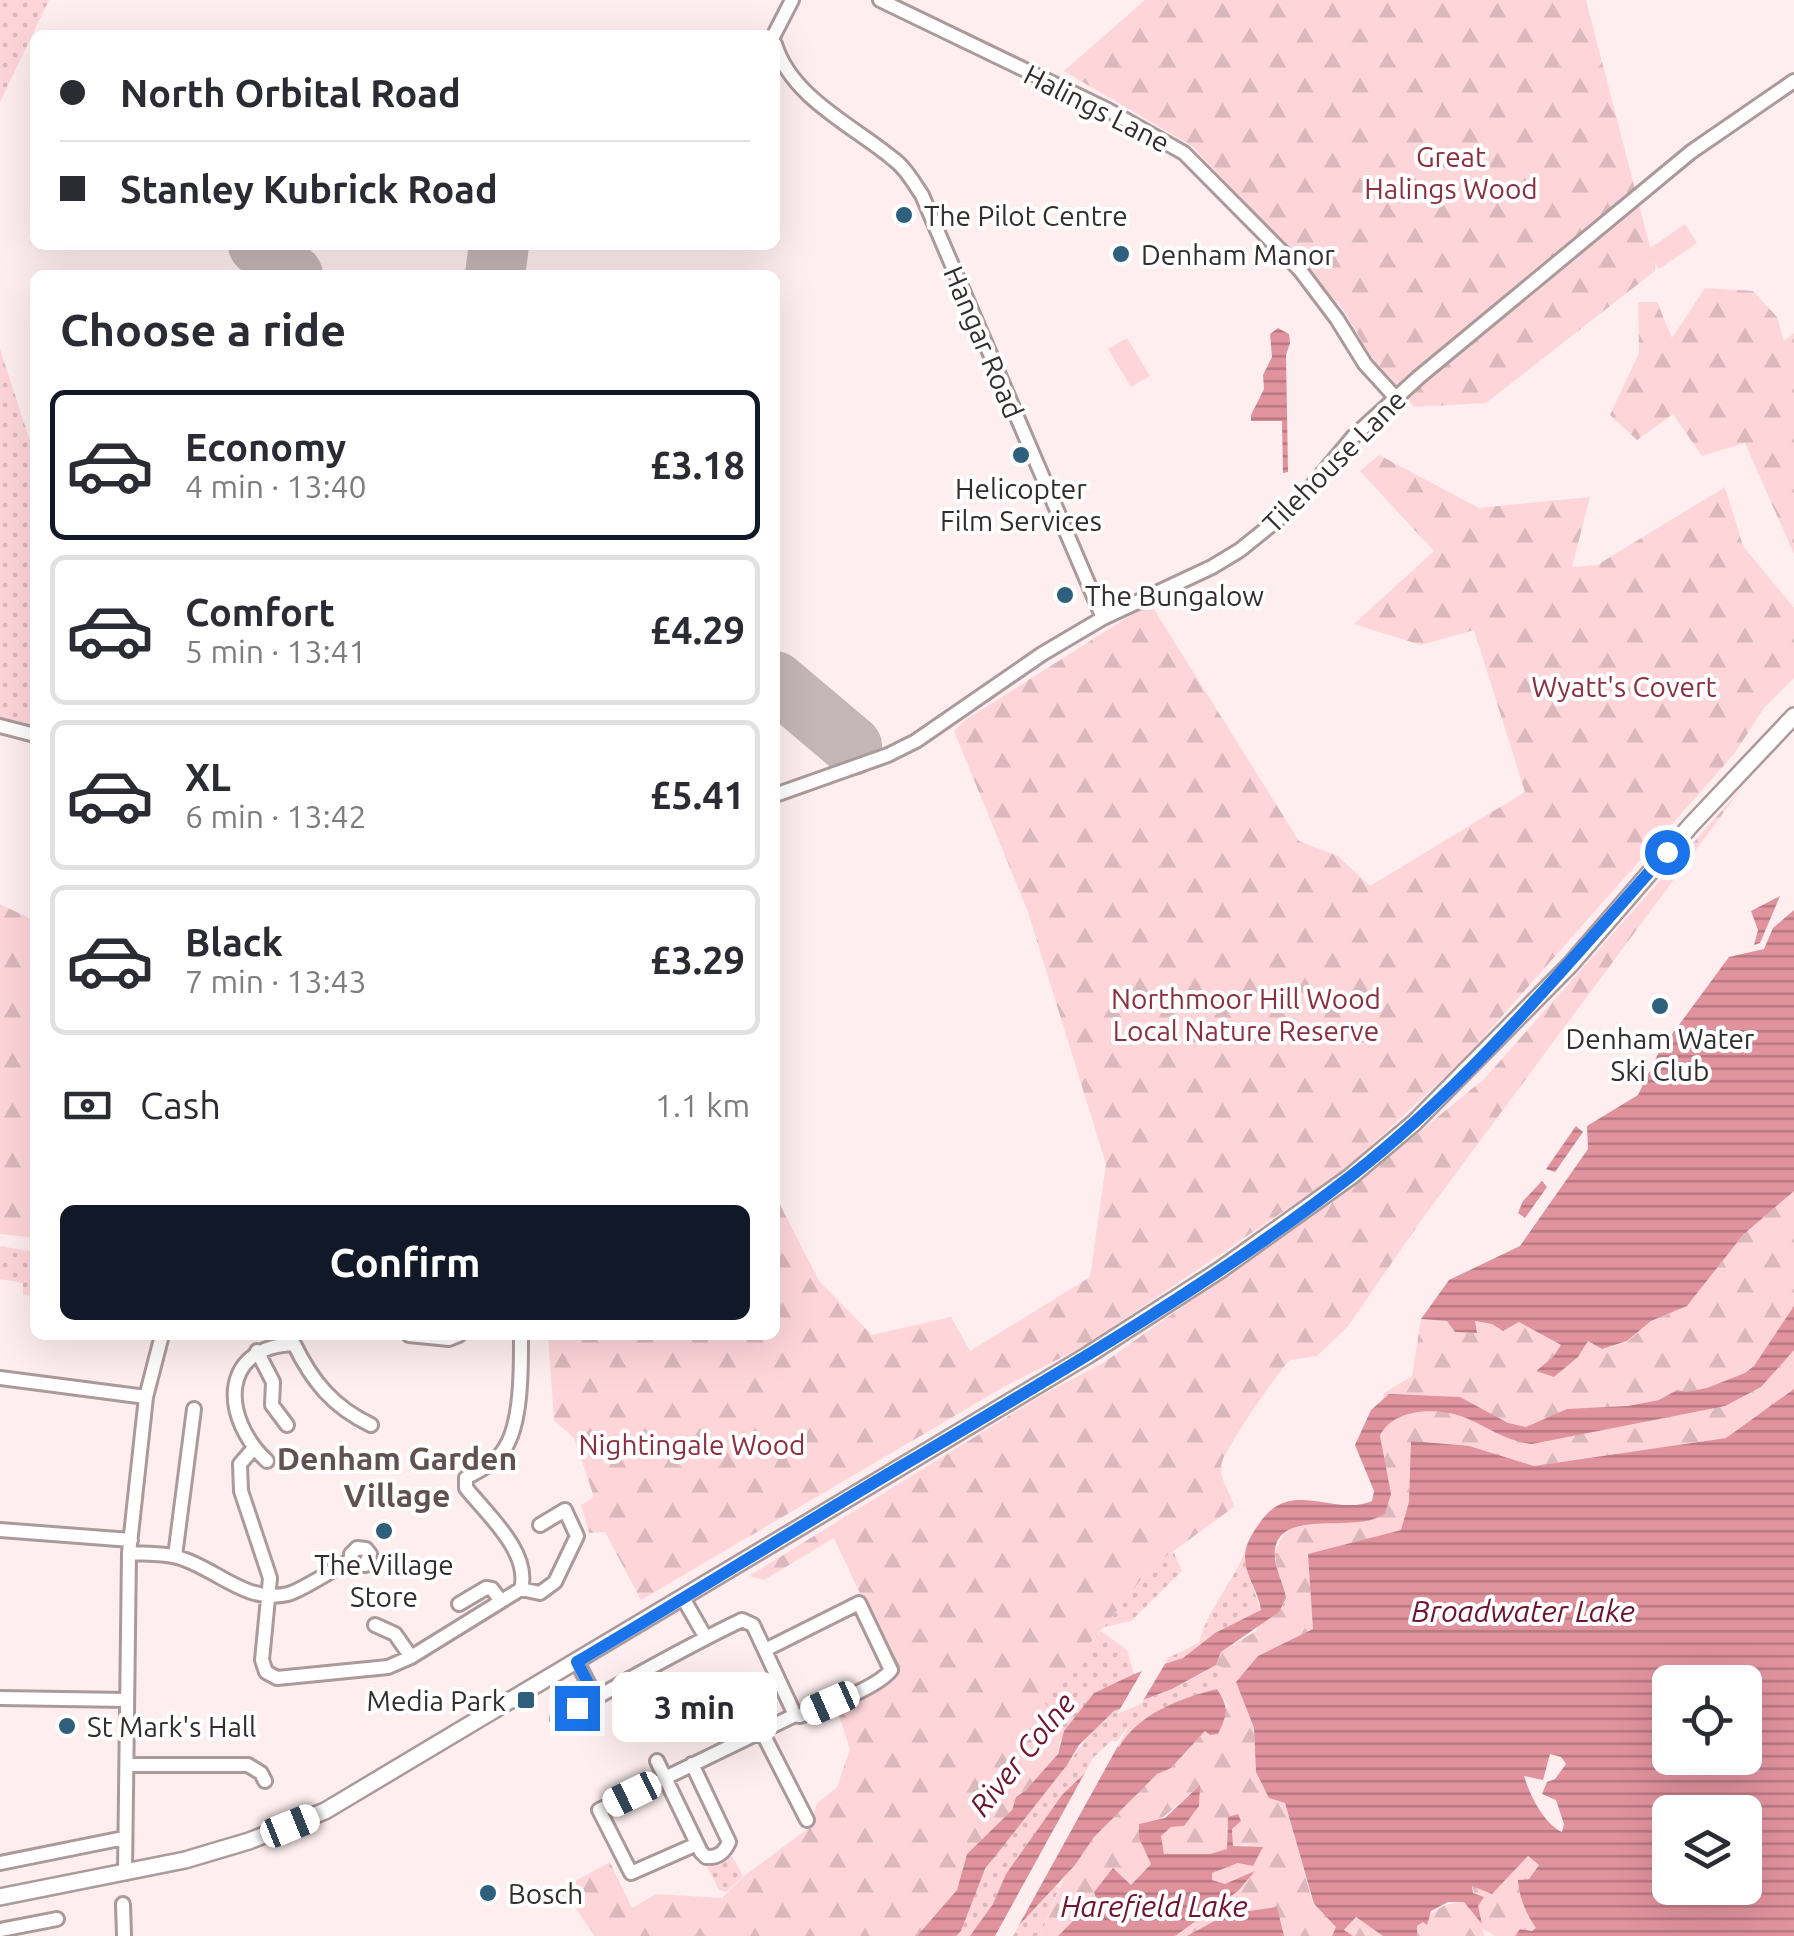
<!DOCTYPE html>
<meta charset="utf-8">
<style>
:root{--surface:#fff;--page:#f7f7f7;--text:#2b2b33;--muted:#7c7c81;--line:#e1e1e2;--accent:#111827}
body{margin:0;font-family:Ubuntu,sans-serif;background:var(--page);color:var(--text);height:100vh;display:flex;flex-direction:column;font-size:38px;white-space:nowrap}
*{box-sizing:border-box;margin:0}
p{font-size:32px;color:var(--muted)}
.icon{flex:none;width:55px;height:55px;fill:none;stroke:currentColor;stroke-width:2;stroke-linecap:round;stroke-linejoin:round}
.map{position:relative;flex:1;overflow:hidden}
.panel{position:absolute;left:30px;top:270px;width:750px;height:1070px;display:flex;flex-direction:column;background:var(--surface);border-radius:15px;box-shadow:0 10px 40px #0002}
.panel>*{flex:none}
.top-card{position:absolute;left:30px;top:30px;width:750px;height:220px;border-radius:15px;box-shadow:0 10px 40px #0002;display:grid;align-content:center;height:220px;padding:0 30px;background:var(--surface)}
.buttons{position:absolute;left:1652px;top:1665px;display:grid;gap:20px}
.buttons a{display:grid;place-items:center;width:110px;height:110px;border-radius:15px;background:var(--surface);box-shadow:0 10px 40px #0002;font-size:50px}
.end{position:absolute;width:45px;height:45px;margin:-22px;border:12px solid #1a73e8;background:#fff;box-shadow:0 0 0 5px #fff}
.from{border-radius:50%}
.bubble{position:absolute;height:70px;border-radius:15px;background:var(--surface);box-shadow:0 10px 40px #0002;font-size:32px;font-weight:700;line-height:70px;text-align:center}
.car{position:absolute;width:30px;height:60px;margin:-30px -15px;border-radius:12px;box-shadow:0 0 8px 2px #0007;background:linear-gradient(#fff 24%,#345 0 40%,#fff 0 76%,#345 0 86%,#fff 0)}
.top-card b{display:flex;align-items:center;gap:35px;height:95px;font-size:38px}
.top-card b+b{border-top:2px solid var(--line)}
.top-card i{width:25px;height:25px;background:var(--text)}
ul{padding:0;list-style:none}
li{display:flex;align-items:center;gap:30px;height:150px;margin:0 20px 15px;padding:0 10px;border:5px solid var(--line);border-radius:15px}
li div{flex:1}
li b{display:block;font-size:38px}
li em{font-style:normal;font-weight:700}
li.on{border-color:var(--accent)}
li>.icon{width:90px;height:90px;stroke-width:1.5}
h2{padding:0 30px;font-size:45px;line-height:120px}
.pay{display:flex;align-items:center;gap:25px;height:110px;padding:0 30px;font-size:38px}
.pay p{margin-inline-start:auto}
.cta{display:flex;gap:20px;margin-top:auto;padding:20px 30px}
.cta a{flex:1;height:115px;border-radius:15px;background:var(--accent);color:#fff;font-size:40px;font-weight:700;line-height:115px;text-align:center}
.map>svg:first-child{display:block}
.grass{fill:url(#grass-dots)}
.forest{fill:url(#forest-firs)}
.pitch{fill:#fed6da}
.water{fill:url(#water-rules);fill-rule:evenodd}
.pier{fill:#feeeef}
.lines{fill:none;stroke-linecap:round;stroke-linejoin:round}
.runway{stroke:#c4b6b6;stroke-width:60}
.minor-casing{stroke:#ac999b;stroke-width:18}
.major-casing{stroke:#ac999b;stroke-width:20}
.minor{stroke:#fff;stroke-width:12}
.major{stroke:#fff;stroke-width:15}
.route{stroke:#1a73e8;stroke-width:12}
.poi-dot{fill:#2e5f7d;stroke:#fff;stroke-width:4}
.labels{text-anchor:middle;dominant-baseline:central;stroke-width:8;stroke-linejoin:round;paint-order:stroke}
.street-label{font-size:28px;fill:#342c2d;stroke:#fff}
.park-label{font-size:28px;fill:#8b2f42;stroke:#fff}
.poi-label{font-size:28px;fill:#342c2d;stroke:#fff;text-anchor:start}
.water-label{font-size:30px;font-style:italic;fill:#70132c;stroke:#fff}
.quarter-label{font-size:32px;font-weight:bold;fill:#625153;stroke:#fff}
</style>
<div class="map">
<svg width="1794" height="1936" viewBox="0 0 1794 1936">
<defs>
<pattern id="grass-dots" width="8" height="8" patternUnits="userSpaceOnUse" patternTransform="scale(2.5)"><rect width="8" height="8" fill="#fed6da"/><path d="M2 2h.1M6 6h.1" fill="none" stroke="#dab8bb" stroke-width="1.8" stroke-linecap="round"/></pattern>
<pattern id="forest-firs" width="22" height="20" patternUnits="userSpaceOnUse" patternTransform="scale(2.5)"><rect width="22" height="20" fill="#fed6da"/><path d="M5 1l3.5 6h-7zM16 11l3.5 6h-7z" fill="#dab8bb"/></pattern>
<pattern id="water-rules" width="6" height="5" patternUnits="userSpaceOnUse" patternTransform="scale(2.5)"><rect width="6" height="5" fill="#e1939d"/><path d="M0 2.5h6" fill="none" stroke="#b77880"/></pattern>
</defs>
<rect width="100%" height="100%" fill="#feeeef"/>
<path class="grass" d="M0 0H49L0 102Z
M0 349 35 456V726L0 721Z
M0 1246 35 1252V1296L23 1295V1283L0 1279Z
M1794 1389 1258 1656 1217 1688 1157 1774 1056 1886 1059 1888 1040 1936H956C972 1917 970 1895 983 1874 1006 1836 1039 1801 1066 1766 1081 1747 1092 1729 1111 1714 1124 1702 1143 1700 1160 1694 1187 1683 1237 1656 1255 1632 1275 1604 1263 1548 1292 1527L1370 1522 1388 1471 1380 1436Z
M1173 1551 1182 1571 1131 1621 1104 1627 1150 1568Z
M1245 1551 1247 1571 1261 1610 1215 1633 1183 1658 1157 1668 1159 1662 1199 1643C1207 1609 1233 1583 1245 1551Z
M1101 1631 1127 1650 1134 1674 1094 1693 1059 1742 1042 1697Z
M732 1856 743 1876 726 1892 719 1890 707 1867Z"/>
<path class="forest" d="M1145 0H1586L1656 270 1486 403 1414 407 1370 355 1343 309 1192 146 1064 71Z
M1705 288 1753 291 1777 317 1784 341 1794 333V554L1745 443 1702 456 1673 414 1637 440 1610 415 1639 353 1638 302H1657L1672 338Z
M1379 455 1479 508 1590 497 1572 567 1597 565 1725 487 1743 546 1794 608V678L1764 708 1734 754 1465 1058 1346 1169 1086 1345 1002 1388 641 1600 605 1532 589 1533 581 1505 594 1497 574 1438 554 1420 548 1335H775V1195L819 1281 872 1335 951 1317 970 1351 1090 1277 1106 1164 1028 912 954 731 964 721 1150 603 1299 841 1338 856 1370 886 1525 792 1474 630 1421 645 1354 624 1434 551 1360 471Z
M1741 789 1422 1219 1348 1326 1317 1356 1290 1360C1278 1371 1227 1447 1222 1462 1217 1479 1232 1493 1234 1507L1150 1568 1104 1627 1043 1697C1048 1711 1058 1728 1059 1742 1061 1761 1030 1788 1016 1797L1012 1810 967 1854 957 1890 923 1931 917 1936H595L569 1899 555 1892 610 1862 632 1908 656 1894 722 1898 744 1876 810 1827 817 1803 837 1787 850 1749 836 1707 898 1674 834 1538 764 1580 749 1576 1046 1393 1103 1363 1359 1182 1485 1078Z
M0 904 35 921V1238L0 1234Z
M1794 1191V1389L1726 1438 1534 1466 1469 1446 1410 1442 1409 1502 1401 1531 1308 1554 1313 1629 1258 1656 1236 1682 1254 1728 1256 1771 1285 1803 1313 1904 1337 1927 1332 1936H1284L1276 1907 1187 1936H1175L1238 1891 1253 1873 1225 1884 1212 1881V1873L1238 1863 1249 1844 1233 1846 1232 1829 1241 1820 1226 1828 1228 1849 1210 1854H1164L1161 1836 1171 1827 1184 1826 1199 1806V1786L1139 1838 1151 1864 1131 1885 1113 1869 1103 1916 1077 1918 1058 1936H1040L1064 1878 1094 1837 1157 1773 1171 1768 1228 1706 1217 1689 1227 1680 1224 1668 1216 1665 1221 1652 1256 1631 1285 1605C1278 1577 1263 1536 1302 1524L1379 1519 1383 1398 1384 1393 1412 1376 1421 1319 1447 1321 1455 1332 1476 1333 1474 1321 1492 1324 1503 1331 1519 1322 1562 1345 1553 1357 1537 1370 1554 1377 1578 1357 1588 1341 1602 1349 1627 1342 1651 1321 1687 1306 1743 1235Z
M1527 1856 1539 1865 1529 1879 1519 1880 1537 1928 1532 1931 1521 1929 1515 1936H1495L1483 1929 1484 1936H1417V1926C1434 1912 1440 1903 1464 1902L1481 1921 1472 1885 1492 1894Z
M1356 1917 1383 1936H1353L1344 1931Z"/>
<path class="pitch" d="M1685 224 1697 243 1659 269 1646 251Z
M1127 338 1150 376 1131 387 1108 349Z"/>
<path class="water" d="M1278 328 1289 334 1290 343 1286 355 1288 472 1283 473 1282 421H1251V415L1264 389 1263 375 1272 357 1270 334Z
M1780 896 1760 943 1754 945 1758 930 1751 911Z
M1794 910V1191L1743 1235 1687 1306 1651 1321 1627 1341 1602 1349 1588 1341 1578 1357 1554 1377 1536 1371 1553 1357 1561 1345 1519 1322 1503 1331 1492 1324 1475 1321 1477 1333 1455 1332 1447 1321 1421 1319 1449 1280 1520 1246 1588 1149 1587 1126 1638 1095 1659 1052 1729 957 1764 949 1773 928Z
M1576 1126 1583 1132 1555 1172 1546 1169Z
M1542 1181 1547 1187 1525 1218 1518 1213 1523 1201Z
M1794 1306V1350L1761 1387 1725 1406 1532 1444C1505 1441 1490 1428 1466 1418 1440 1407 1393 1407 1380 1436L1391 1494 1385 1513C1358 1537 1269 1502 1275 1560 1277 1573 1284 1585 1286 1598L1279 1612 1221 1652 1216 1665 1172 1689 1114 1711 1079 1745 1067 1765 985 1869 961 1931 956 1936H917L957 1890 967 1854 1012 1810 1016 1797 1026 1790 1058 1754 1064 1731 1094 1693 1134 1674 1183 1658 1215 1633 1261 1610C1259 1592 1245 1576 1245 1557 1245 1543 1254 1531 1261 1521 1292 1478 1333 1517 1372 1501L1374 1491 1355 1445 1371 1410 1389 1394 1460 1397 1508 1423 1526 1427 1567 1409 1628 1406 1659 1400 1677 1390 1686 1392 1707 1388 1745 1373 1754 1366Z
M1794 1389V1936H1515L1520 1929 1532 1931 1536 1928C1526 1914 1519 1897 1518 1880L1529 1879 1539 1865 1528 1856 1492 1894 1472 1886 1473 1893 1484 1897 1478 1906 1482 1924 1464 1902H1448L1431 1911 1427 1925 1423 1922 1417 1926V1936H1383L1356 1917 1344 1930 1353 1936H1332L1336 1927 1314 1904 1285 1803 1269 1798 1256 1772 1254 1728 1236 1682 1258 1656 1313 1629 1308 1554 1401 1530 1409 1502 1411 1441 1469 1446 1534 1466 1726 1438ZM1670 1682H1745V1758H1670ZM1550 1754 1561 1757 1566 1764 1555 1779 1547 1782 1542 1794 1556 1800 1564 1824 1562 1832C1543 1823 1530 1795 1524 1776L1543 1780ZM1670 1812H1745V1888H1670Z
M1217 1689C1229 1708 1228 1713 1218 1734L1210 1735 1205 1731 1171 1768 1157 1774 1094 1837 1075 1865 1009 1936H970L993 1904 1006 1874 1062 1795 1114 1745 1119 1747C1138 1714 1181 1698 1217 1689Z
M1200 1785 1199 1806 1184 1826 1171 1827 1161 1836 1164 1854H1210L1227 1849 1228 1817 1238 1814 1241 1821 1232 1829 1233 1846 1263 1847 1253 1866 1238 1863 1212 1873V1880L1225 1884 1255 1871 1238 1891 1175 1936H1058L1076 1918 1102 1916 1094 1892 1113 1868 1131 1885 1151 1864 1139 1838V1824L1165 1818Z
M1277 1907 1284 1936H1187L1227 1914Z"/>
<path class="pier" d="M1168 1659 1141 1704 1117 1714 1145 1666Z
M1130 1724 1013 1936H995L1093 1758 1111 1741H1117Z"/>
<g class="lines">
<path class="runway" d="M258 245 293 275
M495 275 499 245
M775 681 852 746"/>
<g class="minor-casing">
<path id="minor" d="M880 0 1108 110 1184 153 1300 270 1337 319 1365 364 1395 397
M774 35 792 0
M775 44C791 97 852 125 892 158 905 167 913 182 922 195L1103 618
M0 726 35 735
M775 795 888 755 916 741 1042 654 1103 618 1212 567 1240 550 1297 504 1353 437 1419 377 1691 152 1794 81
M409 1335 449 1339 459 1335
M294 1344C312 1381 333 1407 371 1425
M257 1351 273 1382 272 1405 287 1425
M0 1378 146 1397
M253 1449 240 1464 241 1491 270 1578 262 1660 266 1672 277 1678 388 1667 411 1657 521 1589C531 1553 487 1514 466 1488V1478C480 1470 497 1462 505 1448 522 1422 521 1366 521 1335
M267 1461C222 1419 218 1347 294 1344
M0 1530 131 1540
M129 1553C145 1554 162 1553 177 1557 215 1567 245 1604 288 1594 303 1590 335 1568 351 1560V1554L357 1548 366 1549 370 1554 365 1565H355L351 1560
M175 1556 194 1409
M521 1589 540 1593 555 1582 577 1536 565 1510 540 1525
M683 1598 706 1638
M459 1604 486 1588 492 1589 501 1601
M375 1625 395 1634 411 1657
M765 1650 859 1603 891 1670C876 1689 824 1706 800 1716L795 1715
M577 1662 596 1698
M0 1698 127 1700
M558 1719C619 1685 679 1650 742 1620L753 1625 795 1715 599 1810 631 1873 697 1844
M761 1730 807 1820
M657 1761 701 1852 706 1857C718 1858 724 1853 729 1842L692 1764
M128 1765H248L261 1773 265 1781
M0 1863 124 1838
M125 1873 129 1553 146 1397 162 1335
M123 1904 124 1936
M0 1930 57 1919"/>
</g>
<g class="major-casing">
<path id="major" d="M0 1897 185 1860 249 1841 325 1811 1088 1355 1220 1270 1350 1177 1414 1123 1570 965 1691 825 1794 716"/>
</g>
<use href="#minor" class="minor"/>
<use href="#major" class="major"/>
</g>
<g class="lines">
<path class="route" d="M577 1708 596 1698 577 1662C685 1598 792 1531 900 1467 1054 1376 1210 1286 1351 1176 1470 1083 1567 964 1667 852"/>
</g>
<g class="poi-dot">
<circle cx="904" cy="215" r="10"/>
<circle cx="1121" cy="254" r="10"/>
<circle cx="1021" cy="455" r="10"/>
<circle cx="1065" cy="595" r="10"/>
<circle cx="1660" cy="1006" r="10"/>
<circle cx="384" cy="1531" r="10"/>
<rect x="516" y="1690" width="20" height="20" rx="5"/>
<circle cx="67" cy="1726" r="10"/>
<circle cx="488" cy="1893" r="10"/>
</g>
<g class="labels">
<g class="street-label">
<text transform="translate(1097 108) rotate(27)">Halings Lane</text>
<text transform="translate(984 342) rotate(67)">Hangar Road</text>
<text transform="translate(1334 461) rotate(-45)">Tilehouse Lane</text>
</g>
<g class="park-label">
<text x="1451" y="156">Great<tspan x="1451" dy="32">Halings Wood</tspan></text>
<text x="1624" y="686">Wyatt's Covert</text>
<text x="1246" y="998">Northmoor Hill Wood<tspan x="1246" dy="32">Local Nature Reserve</tspan></text>
<text x="692" y="1444">Nightingale Wood</text>
</g>
<g class="poi-label">
<text x="924" y="215">The Pilot Centre</text>
<text x="1141" y="254">Denham Manor</text>
<text x="1021" y="488" text-anchor="middle">Helicopter<tspan x="1021" dy="32">Film Services</tspan></text>
<text x="1085" y="595">The Bungalow</text>
<text x="1660" y="1038" text-anchor="middle">Denham Water<tspan x="1660" dy="32">Ski Club</tspan></text>
<text x="384" y="1564" text-anchor="middle">The Village<tspan x="384" dy="32">Store</tspan></text>
<text x="506" y="1700" text-anchor="end">Media Park</text>
<text x="87" y="1726">St Mark's Hall</text>
<text x="508" y="1893">Bosch</text>
</g>
<g class="water-label">
<text x="1523" y="1611">Broadwater Lake</text>
<text transform="translate(1022 1754) rotate(-51)">River Colne</text>
<text x="1154" y="1906">Harefield Lake</text>
</g>
<g class="quarter-label">
<text x="397" y="1458">Denham Garden<tspan x="397" dy="37">Village</tspan></text>
</g>
</g>
</svg>
<div class="buttons">
<a><svg class="icon" aria-label="locate" viewBox="0 0 24 24"><circle cx="12" cy="12" r="6"/><path d="M12 2v4M12 18v4M2 12h4M18 12h4"/></svg></a>
<a><svg class="icon" aria-label="layers" viewBox="0 0 24 24"><path d="M12 4l9 5-9 5-9-5zM3 14l9 5 9-5"/></svg></a>
</div>
<i class="end from" style="left:1667px;top:852px"></i>
<i class="end" style="left:577px;top:1708px"></i>
<div class="bubble" style="left:612px;top:1672px;width:165px">3 min</div>
<i class="car" style="left:830px;top:1703px;rotate:246deg"></i>
<i class="car" style="left:632px;top:1794px;rotate:244deg"></i>
<i class="car" style="left:290px;top:1826px;rotate:68deg"></i>
<div class="top-card">
<b><i class="from"></i>North Orbital Road</b>
<b><i></i>Stanley Kubrick Road</b>
</div>
<section class="panel">
<h2>Choose a ride</h2>
<ul>
<li class="on"><svg class="icon" aria-label="car" viewBox="0 0 24 24"><path d="M5 17H2v-5l4-1 3-4h7l3 4 3 1v5h-3M9 17h6M6 11h13"/><circle cx="7" cy="17" r="2"/><circle cx="17" cy="17" r="2"/></svg><div><b>Economy</b><p>4 min · 13:40</p></div><em>£3.18</em></li>
<li><svg class="icon" aria-label="car" viewBox="0 0 24 24"><path d="M5 17H2v-5l4-1 3-4h7l3 4 3 1v5h-3M9 17h6M6 11h13"/><circle cx="7" cy="17" r="2"/><circle cx="17" cy="17" r="2"/></svg><div><b>Comfort</b><p>5 min · 13:41</p></div><em>£4.29</em></li>
<li><svg class="icon" aria-label="car" viewBox="0 0 24 24"><path d="M5 17H2v-5l4-1 3-4h7l3 4 3 1v5h-3M9 17h6M6 11h13"/><circle cx="7" cy="17" r="2"/><circle cx="17" cy="17" r="2"/></svg><div><b>XL</b><p>6 min · 13:42</p></div><em>£5.41</em></li>
<li><svg class="icon" aria-label="car" viewBox="0 0 24 24"><path d="M5 17H2v-5l4-1 3-4h7l3 4 3 1v5h-3M9 17h6M6 11h13"/><circle cx="7" cy="17" r="2"/><circle cx="17" cy="17" r="2"/></svg><div><b>Black</b><p>7 min · 13:43</p></div><em>£3.29</em></li>
</ul>
<div class="pay"><svg class="icon" aria-label="cash" viewBox="0 0 24 24"><path d="M3 7h18v10H3z"/><circle cx="12" cy="12" r="2"/></svg>Cash<p>1.1 km</p></div>
<div class="cta"><a>Confirm</a></div>
</section>
</div>
